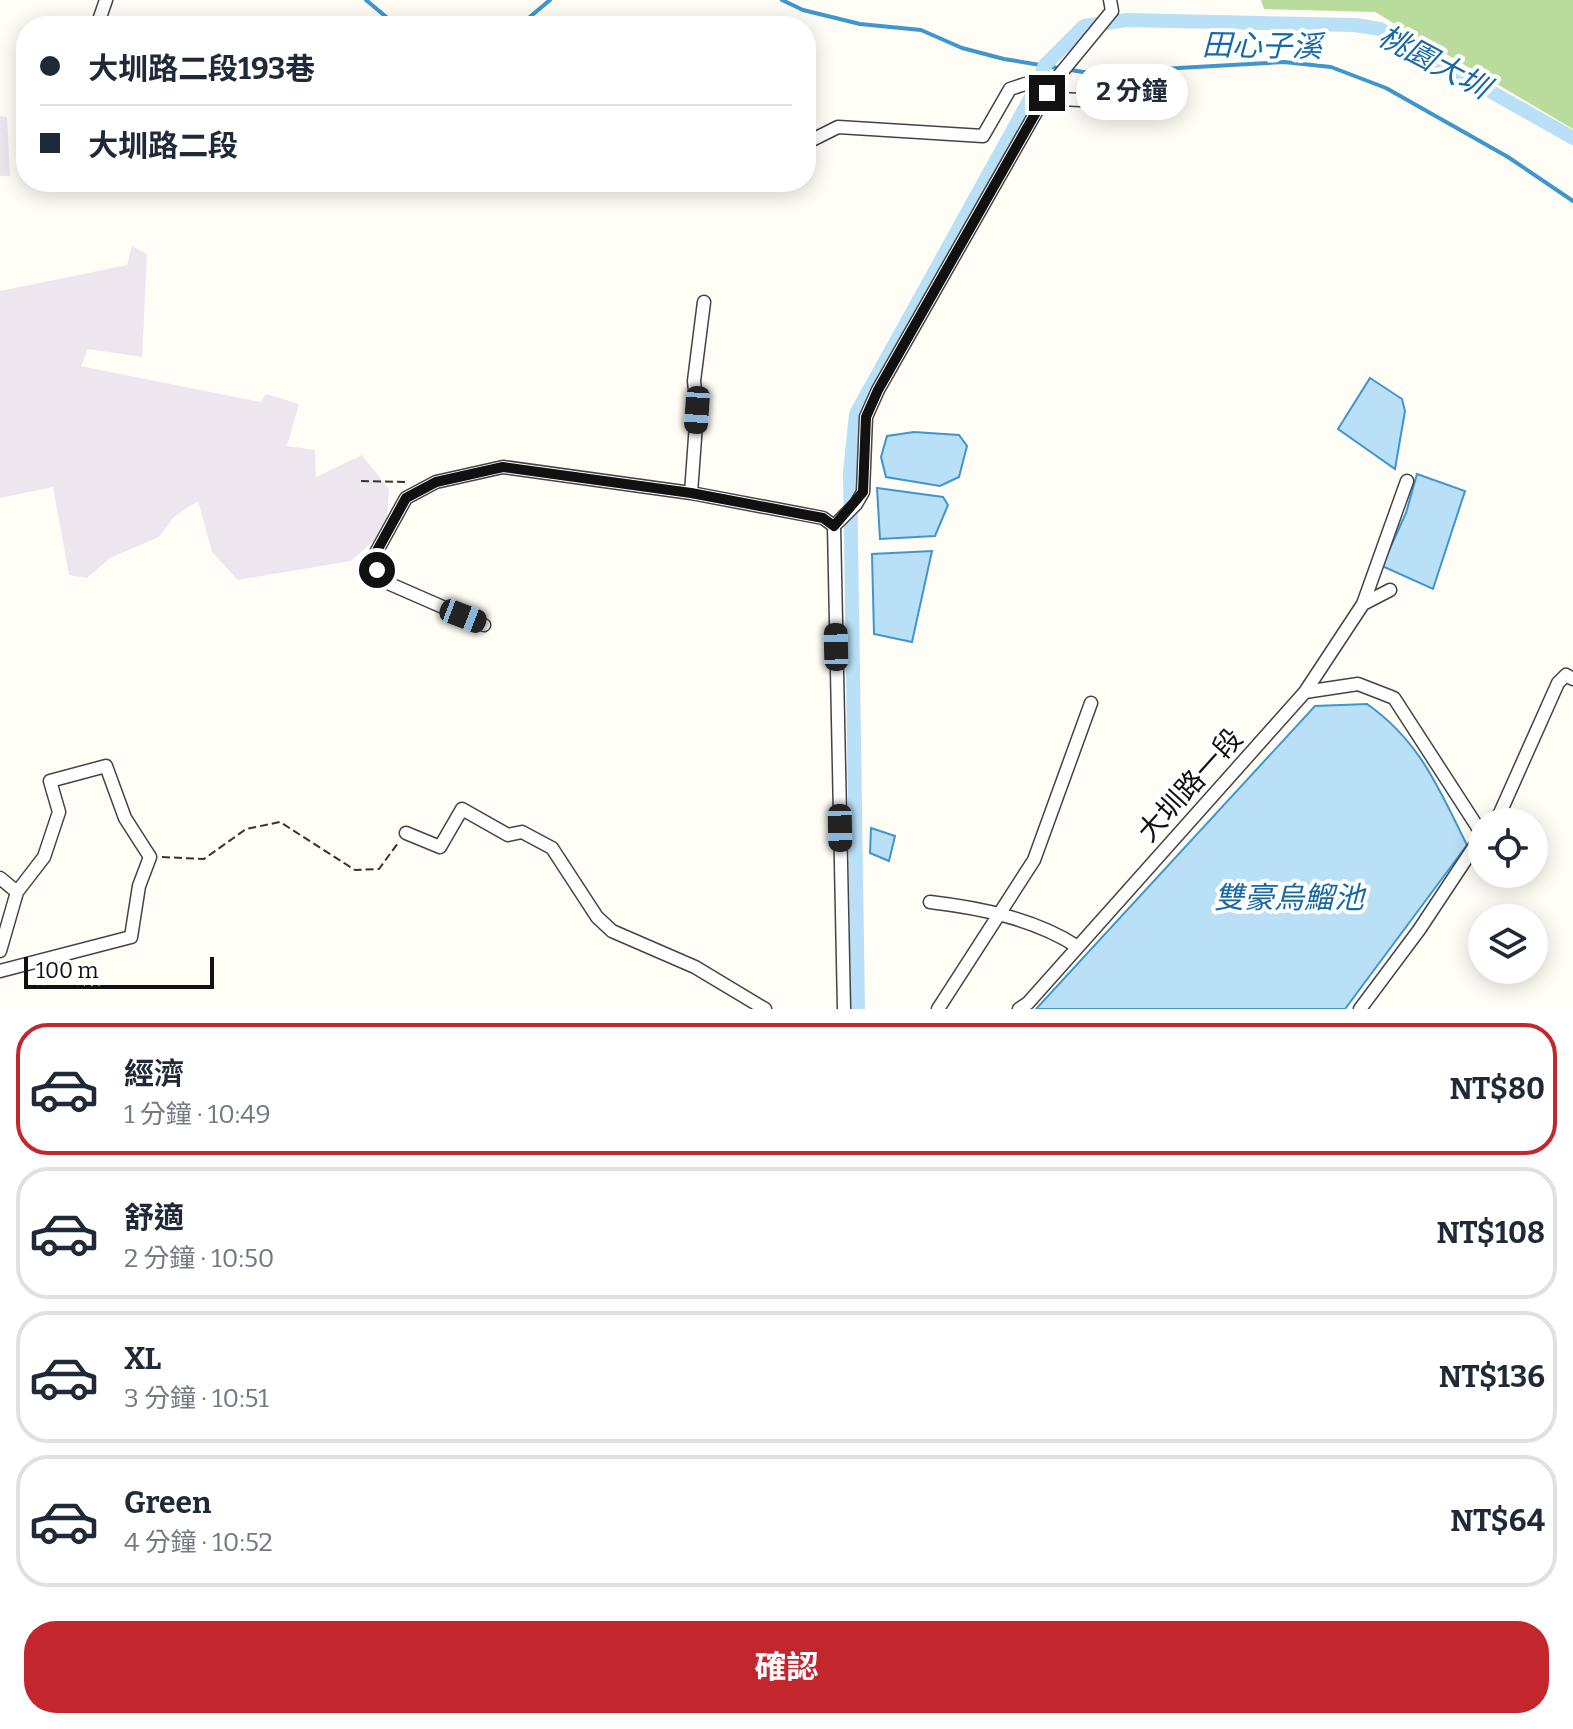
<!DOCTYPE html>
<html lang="zh-TW">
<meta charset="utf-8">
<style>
:root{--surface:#fff;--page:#f6f6f7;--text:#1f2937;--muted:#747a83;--line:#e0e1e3;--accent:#c4262e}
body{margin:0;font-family:Bitter,"Noto Sans TC",serif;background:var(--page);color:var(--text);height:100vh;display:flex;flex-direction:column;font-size:30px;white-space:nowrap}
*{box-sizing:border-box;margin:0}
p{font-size:26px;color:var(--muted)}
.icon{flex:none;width:44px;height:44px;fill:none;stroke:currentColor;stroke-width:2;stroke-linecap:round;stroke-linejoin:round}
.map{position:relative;height:1009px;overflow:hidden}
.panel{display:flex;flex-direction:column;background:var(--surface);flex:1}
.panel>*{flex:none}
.banner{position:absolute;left:16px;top:16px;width:800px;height:176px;border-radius:32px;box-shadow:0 4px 20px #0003;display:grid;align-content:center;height:176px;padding:0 24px;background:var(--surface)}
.fabs{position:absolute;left:1468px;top:808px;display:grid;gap:16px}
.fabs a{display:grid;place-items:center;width:80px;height:80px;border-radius:50%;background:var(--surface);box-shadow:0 4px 20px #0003;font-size:40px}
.scale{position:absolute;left:24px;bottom:20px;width:190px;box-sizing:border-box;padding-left:8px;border:4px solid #111;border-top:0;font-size:22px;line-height:28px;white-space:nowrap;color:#111;-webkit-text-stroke:6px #fff;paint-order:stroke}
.end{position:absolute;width:36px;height:36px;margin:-18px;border:10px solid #111;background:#fff;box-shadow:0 0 0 4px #fff}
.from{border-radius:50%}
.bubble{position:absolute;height:56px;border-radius:28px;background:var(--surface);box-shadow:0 4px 20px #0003;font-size:26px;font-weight:700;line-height:56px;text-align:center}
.car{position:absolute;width:24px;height:48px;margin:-24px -12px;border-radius:10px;box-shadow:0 0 6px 2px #0007;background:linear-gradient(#222 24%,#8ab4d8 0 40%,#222 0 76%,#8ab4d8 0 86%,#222 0)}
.banner b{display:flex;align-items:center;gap:28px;height:76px;font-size:30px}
.banner b+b{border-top:2px solid var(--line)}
.banner i{width:20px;height:20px;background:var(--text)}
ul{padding:14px 0 0;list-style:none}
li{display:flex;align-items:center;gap:24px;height:132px;margin:0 16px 12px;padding:0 8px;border:4px solid var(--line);border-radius:32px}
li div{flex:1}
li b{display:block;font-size:30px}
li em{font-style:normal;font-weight:700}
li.current{border-color:var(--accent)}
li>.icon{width:72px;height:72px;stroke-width:1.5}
.primary-button{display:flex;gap:16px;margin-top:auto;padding:16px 24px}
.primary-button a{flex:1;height:92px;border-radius:32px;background:var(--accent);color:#fff;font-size:32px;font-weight:700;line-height:92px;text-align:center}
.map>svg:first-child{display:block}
.industrial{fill:#eee6ef}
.forest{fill:#b9dc9c}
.water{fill:#b9e0f7;stroke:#3f96cf;stroke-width:2}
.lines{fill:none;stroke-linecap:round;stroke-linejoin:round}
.stream{stroke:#3f96cf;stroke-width:4}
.canal{stroke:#b9e0f7;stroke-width:14}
.minor-casing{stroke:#444;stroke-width:15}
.path{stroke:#333;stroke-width:2;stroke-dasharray:8 4;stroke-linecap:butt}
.minor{stroke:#fff;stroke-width:12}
.route{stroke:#111;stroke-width:10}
.labels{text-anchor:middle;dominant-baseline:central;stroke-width:8;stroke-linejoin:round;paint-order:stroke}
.street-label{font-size:28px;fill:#111;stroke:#fff}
.water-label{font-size:30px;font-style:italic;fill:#1768a6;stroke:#fff}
</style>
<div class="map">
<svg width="1573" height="1009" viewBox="0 0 1573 1009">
<rect width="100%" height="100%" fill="#fffdf5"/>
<path class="industrial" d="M0 116 7 117 10 176H0Z
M132 246 147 254 142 357 88 349 81 366 261 402 266 394 299 404 287 446 315 450 316 477 362 455 389 489 386 530 351 561 238 580 212 552 198 501 174 517 159 537 110 558 87 578 69 575 53 487 0 498V291L127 265Z"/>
<path class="forest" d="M1261 0H1573V129L1375 12 1264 9Z"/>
<path class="water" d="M1370 378 1402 399 1405 411 1395 469 1338 429Z
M914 432 959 435 967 446 959 477 940 486 886 477 881 457 887 436Z
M1417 474 1465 491 1433 589 1382 566 1406 513Z
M877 488 943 497 948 505 935 536 880 539Z
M932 551 912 642 874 634 872 554Z
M1367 704C1420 741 1439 789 1467 845L1345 1009H1036L1315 706Z
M871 828 895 836 889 861 870 853Z"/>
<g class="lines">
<path class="stream" d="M366 0 397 26
M782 0 803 10 860 24 921 30 962 48 1004 59 1089 73 1284 62 1331 67 1386 88 1508 157 1573 201
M519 26 550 0"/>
<path class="canal" d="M858 1009 850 472 856 414 1030 99 1045 65 1084 26 1127 20 1355 25 1380 29 1573 138"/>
<g class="minor-casing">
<path id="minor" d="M97 26 106 0
M1045 98 1114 102
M806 143 838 127 983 136 1010 89 1025 84 1047 93
M691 493 697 410 694 381 704 302
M834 526 856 504 863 492 866 417 878 390 1052 84 1112 11 1110 0
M834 526 844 1009
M1363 604 1407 481
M484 625 390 584 373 558 406 498 436 482 503 467 691 493 823 518 834 526
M1305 692 1358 684 1394 698 1482 834
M1493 822 1500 813 1558 683 1566 675 1573 679
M406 833 440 847 462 809 508 835 522 832 552 848 597 917 612 931 695 967 765 1009
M0 878 17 892
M930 902C981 908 1035 919 1078 947
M0 951 17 892 44 857 59 812 50 781 106 766 125 818 150 857 139 886 131 937 0 971
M938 1009 1034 860 1091 703
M1019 1009 1028 1003 1305 692 1363 604 1390 590
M1360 1009 1419 930 1482 835"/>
</g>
<path class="path" d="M361 481 407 482
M162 857 204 859 246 829 280 822 355 870 379 869 398 843"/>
<use href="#minor" class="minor"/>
</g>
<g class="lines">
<path class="route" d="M377 570 373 558 406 498 436 482 503 467 691 493 823 518 834 526 863 492 866 417 878 390 1047 93"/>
</g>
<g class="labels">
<g class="street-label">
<text transform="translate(1190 785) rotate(-48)">大圳路一段</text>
</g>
<g class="water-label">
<text transform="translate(1262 46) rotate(1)">田心子溪</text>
<text transform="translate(1434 62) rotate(28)">桃園大圳</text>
<text x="1289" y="898">雙豪烏鰡池</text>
</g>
</g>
</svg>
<div class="fabs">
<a><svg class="icon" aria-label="locate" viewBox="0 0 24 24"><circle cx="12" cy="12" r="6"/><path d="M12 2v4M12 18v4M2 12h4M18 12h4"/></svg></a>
<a><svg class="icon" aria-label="layers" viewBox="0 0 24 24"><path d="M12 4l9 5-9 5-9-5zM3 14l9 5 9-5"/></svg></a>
</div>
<div class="scale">100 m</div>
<i class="end from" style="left:377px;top:570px"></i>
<i class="end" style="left:1047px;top:93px"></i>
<div class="bubble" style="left:1076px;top:64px;width:112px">2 分鐘</div>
<i class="car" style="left:697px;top:410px;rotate:184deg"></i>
<i class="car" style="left:463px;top:616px;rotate:111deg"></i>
<i class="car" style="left:836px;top:647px;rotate:359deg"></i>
<i class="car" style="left:840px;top:828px;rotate:179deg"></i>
<div class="banner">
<b><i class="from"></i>大圳路二段193巷</b>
<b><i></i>大圳路二段</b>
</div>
</div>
<section class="panel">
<ul>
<li class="current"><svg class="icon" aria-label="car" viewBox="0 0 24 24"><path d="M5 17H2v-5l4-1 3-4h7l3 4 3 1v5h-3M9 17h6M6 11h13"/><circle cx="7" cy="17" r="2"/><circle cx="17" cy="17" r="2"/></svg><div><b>經濟</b><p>1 分鐘 · 10:49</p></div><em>NT$80</em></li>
<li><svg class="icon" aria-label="car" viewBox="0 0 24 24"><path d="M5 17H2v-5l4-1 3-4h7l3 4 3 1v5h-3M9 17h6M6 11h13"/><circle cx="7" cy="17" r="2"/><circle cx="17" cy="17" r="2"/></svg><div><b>舒適</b><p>2 分鐘 · 10:50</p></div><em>NT$108</em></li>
<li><svg class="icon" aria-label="car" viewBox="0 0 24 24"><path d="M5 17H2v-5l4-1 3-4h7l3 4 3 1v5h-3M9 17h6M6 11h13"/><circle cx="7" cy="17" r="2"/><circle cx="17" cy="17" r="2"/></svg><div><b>XL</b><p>3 分鐘 · 10:51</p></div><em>NT$136</em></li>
<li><svg class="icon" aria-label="car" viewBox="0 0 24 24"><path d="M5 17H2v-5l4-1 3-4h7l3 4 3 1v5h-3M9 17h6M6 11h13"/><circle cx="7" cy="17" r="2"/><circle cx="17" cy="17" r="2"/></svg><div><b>Green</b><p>4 分鐘 · 10:52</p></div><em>NT$64</em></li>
</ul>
<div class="primary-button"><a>確認</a></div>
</section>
